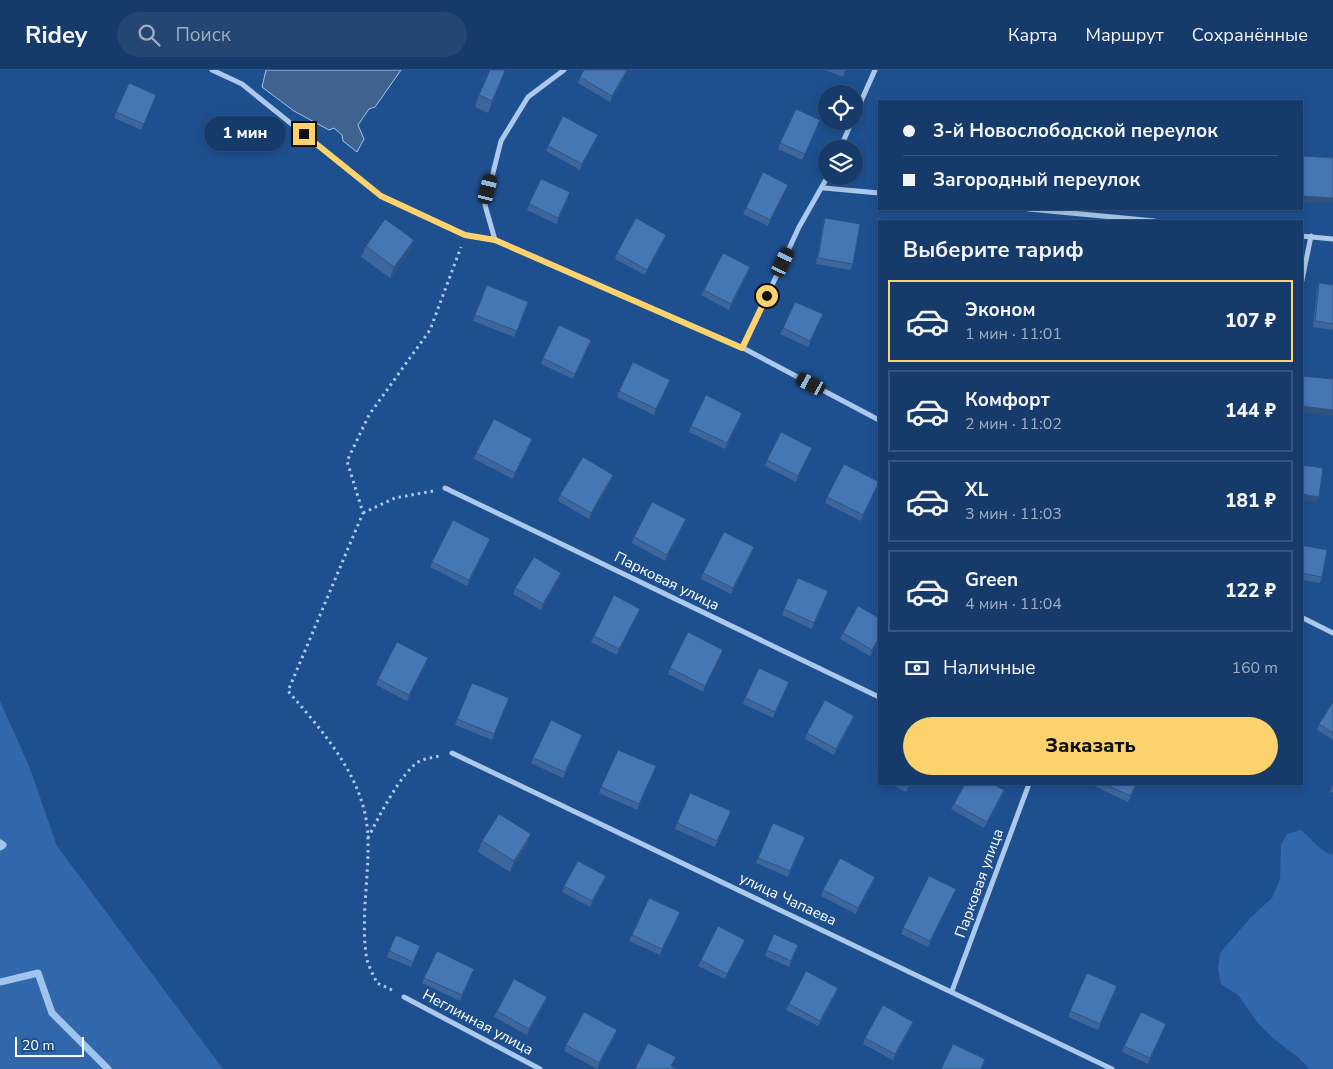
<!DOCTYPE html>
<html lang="ru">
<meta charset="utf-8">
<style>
:root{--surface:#163b6a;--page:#234672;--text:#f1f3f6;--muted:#9eadc1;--line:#35557e;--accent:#fbd26b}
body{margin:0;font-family:"Nunito Sans",sans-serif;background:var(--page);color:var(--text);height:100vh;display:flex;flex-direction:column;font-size:19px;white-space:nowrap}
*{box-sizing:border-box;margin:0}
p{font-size:16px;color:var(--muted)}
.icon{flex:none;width:28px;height:28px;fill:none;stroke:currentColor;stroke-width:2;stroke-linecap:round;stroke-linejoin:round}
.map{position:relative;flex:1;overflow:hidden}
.sheet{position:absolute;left:878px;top:150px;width:425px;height:565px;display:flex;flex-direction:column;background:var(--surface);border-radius:0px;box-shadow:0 2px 8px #0003,0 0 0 1px var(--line)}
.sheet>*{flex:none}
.guide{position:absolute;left:878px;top:30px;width:425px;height:110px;border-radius:0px;box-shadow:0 2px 8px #0003,0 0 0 1px var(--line);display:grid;align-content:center;height:110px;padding:0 25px;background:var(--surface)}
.tools{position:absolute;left:818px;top:15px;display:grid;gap:10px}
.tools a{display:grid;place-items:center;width:45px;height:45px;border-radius:50%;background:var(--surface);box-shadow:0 2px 8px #0003,0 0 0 1px var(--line);font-size:25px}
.scale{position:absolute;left:15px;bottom:12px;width:69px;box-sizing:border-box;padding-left:5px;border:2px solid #fff;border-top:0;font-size:14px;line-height:18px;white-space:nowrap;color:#fff;-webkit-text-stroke:4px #1e4f8e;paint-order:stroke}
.end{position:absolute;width:22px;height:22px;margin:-11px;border:6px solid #fbd26b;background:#111;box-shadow:0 0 0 2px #111}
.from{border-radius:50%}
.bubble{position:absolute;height:35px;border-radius:18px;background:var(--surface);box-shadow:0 2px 8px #0003,0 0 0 1px var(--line);font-size:16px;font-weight:800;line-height:35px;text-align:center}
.car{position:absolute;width:15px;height:30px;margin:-15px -8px;border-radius:6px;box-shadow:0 0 4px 1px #0007;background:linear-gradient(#222 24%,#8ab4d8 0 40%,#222 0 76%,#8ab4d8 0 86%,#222 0)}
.guide b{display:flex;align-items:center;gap:18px;height:48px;font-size:19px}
.guide b+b{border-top:1px solid var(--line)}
.guide i{width:12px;height:12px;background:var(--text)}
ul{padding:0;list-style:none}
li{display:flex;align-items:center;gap:15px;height:82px;margin:0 10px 8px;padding:0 15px;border:2px solid var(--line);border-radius:0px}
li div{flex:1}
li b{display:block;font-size:19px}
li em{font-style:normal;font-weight:800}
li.current{border-color:var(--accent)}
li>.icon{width:45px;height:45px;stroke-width:1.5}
h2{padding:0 25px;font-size:22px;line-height:60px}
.pay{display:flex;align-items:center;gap:12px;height:55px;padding:0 25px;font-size:19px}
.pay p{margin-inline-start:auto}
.cta{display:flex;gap:10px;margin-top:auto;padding:10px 25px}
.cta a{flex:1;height:58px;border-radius:30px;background:var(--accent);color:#111;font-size:20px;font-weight:800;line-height:58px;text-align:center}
header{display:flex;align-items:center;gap:30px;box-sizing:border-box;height:70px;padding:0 25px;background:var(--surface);border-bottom:1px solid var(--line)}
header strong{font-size:24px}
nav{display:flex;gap:28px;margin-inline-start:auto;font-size:18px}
.search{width:350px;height:45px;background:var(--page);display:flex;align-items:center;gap:12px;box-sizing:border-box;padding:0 18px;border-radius:28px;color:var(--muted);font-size:19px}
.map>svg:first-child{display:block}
.green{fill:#3168ab}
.water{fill:#3f628f;stroke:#a0c4ee}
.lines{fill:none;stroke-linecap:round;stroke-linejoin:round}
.stream{stroke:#a0c4ee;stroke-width:7}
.path{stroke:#acc9ed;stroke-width:3;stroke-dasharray:2.5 4;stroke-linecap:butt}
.street{stroke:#acc9ed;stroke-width:5}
.wall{fill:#3c669c}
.shaded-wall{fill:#31537f}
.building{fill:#4677b5;stroke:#31537f}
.route{stroke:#fbd26b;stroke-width:6}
.labels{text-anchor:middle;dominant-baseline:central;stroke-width:4;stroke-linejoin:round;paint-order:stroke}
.street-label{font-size:15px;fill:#fff;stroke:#1e4f8e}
</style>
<header>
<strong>Ridey</strong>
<div class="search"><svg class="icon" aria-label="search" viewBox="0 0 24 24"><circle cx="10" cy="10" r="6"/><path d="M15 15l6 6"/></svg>Поиск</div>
<nav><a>Карта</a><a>Маршрут</a><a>Сохранённые</a></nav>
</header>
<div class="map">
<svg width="1333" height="999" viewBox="0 0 1333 999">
<rect width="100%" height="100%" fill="#1e4f8e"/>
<path class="green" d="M0 631 29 696 57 776 223 999H0Z
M1301 760C1312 769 1320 782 1333 785V999H1309L1298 987 1275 970 1257 952 1238 925 1221 914 1218 899 1220 883 1251 847 1272 828 1280 809 1281 775 1287 764Z"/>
<path class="water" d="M266 0H401L375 37 369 39 358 55 364 69 357 82 343 71 342 65 334 58 329 60 294 41 262 17Z"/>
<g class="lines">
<path class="stream" d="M0 773 3 775 0 777
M0 912 38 903 52 943 108 999"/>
<path class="path" d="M363 443 395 428 433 421
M368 768C377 750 402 700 420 691 426 688 433 688 439 686
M392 920 377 913C373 904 367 894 366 884 361 845 369 808 368 769 367 710 324 663 288 621L363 443 347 391 369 345 430 260 461 177"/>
<path class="street" d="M212 0 242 14 381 126 465 165 495 170 743 278 879 350
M854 47 875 0
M840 79 852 51
M824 118 879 123
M1028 139 1155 151
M1301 166 1333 169
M495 170 485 135 501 71 528 27 564 0
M1301 215 1311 166
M743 278 799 157 828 106
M445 418 879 627
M1301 547 1333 563
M452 683 1112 999
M952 921 1029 714
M404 927 540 999"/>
</g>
<path class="wall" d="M628 0 610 32 578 13 580 7Z
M825 0H845L843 7Z
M501 12 488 43 475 37 479 25Z
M154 31 141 60 114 48 116 42Z
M818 56 802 90 778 79 780 73Z
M595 71 580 100 546 81 548 76Z
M788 115 768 156 743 144 746 138Z
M568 128 556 154 527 140 529 134Z
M825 148 853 194 850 200 816 194 823 154Z
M666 165 664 170 645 205 615 189 617 183Z
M414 170 410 181 390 208 361 187 366 176Z
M748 203 729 240 701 225 704 220Z
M1319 213 1333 215V260L1313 257 1317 219Z
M487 215 528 232 514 267 473 251Z
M823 244 808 277 780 264 783 258Z
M589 276 573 309 541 294 543 288Z
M670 310 654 345 617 327 619 321Z
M740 349 725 379 689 362 691 356Z
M530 375 513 409 474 389 476 383Z
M812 378 796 412 765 396 767 390Z
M613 405 611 411 589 449 558 431 560 425Z
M879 413 861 451 825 433 827 427Z
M684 455 665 491 632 473 634 467Z
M490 469 488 474 467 516 430 497 432 492Z
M1301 475 1322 507 1320 513 1301 510Z
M754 477 752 483 731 524 701 509 703 503Z
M561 503 559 509 541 540 513 524 515 518Z
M828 521 812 559 782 545 784 539Z
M640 539 638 544 617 585 591 572 594 566Z
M843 563 879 571 870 586 840 569Z
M721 586 703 622 668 604 670 598Z
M426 594 407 631 376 615 378 609Z
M789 612 773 648 743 634 745 628Z
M472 613 509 628 492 670 455 655Z
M1333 632V670L1317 660 1319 654Z
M854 646 852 652 834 685 805 669 807 663Z
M580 671 563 708 531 693 533 688Z
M879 699V708L876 707Z
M654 702 637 740 599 723 601 717Z
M890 714H910L906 722Z
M1093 714H1137L1128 732 1092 715Z
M1333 714V723L1330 722Z
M1004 720 1002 726 984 758 951 739 954 734Z
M728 747 715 777 675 759 677 753Z
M531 764 526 776 510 802 478 782 482 771Z
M805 767 788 807 756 793 758 788Z
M604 812 590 837 562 822 564 816Z
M873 813 856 844 821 826 823 820Z
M956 819 928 877 901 864 903 858Z
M678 848 660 885 629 871 632 865Z
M798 875 789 897 765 886 767 880Z
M742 876 725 909 698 896 701 890Z
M389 881H418L411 897 387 887Z
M474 899 460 931 422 913 424 908Z
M1117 916 1098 960 1068 947 1070 941Z
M836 924 818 956 786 940 789 934Z
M547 927 545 933 527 965 494 947 497 941Z
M913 952 911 957 893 990 863 974 865 968Z
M1166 954 1148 994 1122 982 1124 976Z
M615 966 597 999 564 981 566 975Z"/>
<path class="shaded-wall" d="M627 0H628L610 32 612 26Z
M505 1 501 12 488 43 492 31Z
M598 65 595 71 580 100 582 94Z
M788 115 786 121 768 156 770 150Z
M1301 126 1333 128V132L1332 134 1301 132Z
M666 165 664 170 645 205 647 200Z
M414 170 410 181 390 208 394 197Z
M750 197 748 203 729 240 731 234Z
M591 270 589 276 573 309 575 304Z
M670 310 668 316 654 345 656 339Z
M1301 336 1333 340V346L1301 342Z
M742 343 740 349 725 379 727 373Z
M532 369 530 375 513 409 515 403Z
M812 378 810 384 796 412 798 406Z
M613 405 611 411 589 449 591 443Z
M879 413 877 418 861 451 863 445Z
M1301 424 1319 427 1317 432 1301 430Z
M686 449 684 455 665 491 667 485Z
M490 469 488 474 467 516 469 510Z
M754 477 752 483 731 524 733 518Z
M561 503 559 509 541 540 543 534Z
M640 539 638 544 617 585 619 579Z
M879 568V571L870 586 872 580Z
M723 580 721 586 703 622 705 616Z
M428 588 426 594 407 631 409 625Z
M854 646 852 652 834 685 836 679Z
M1004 720 1002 726 984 758 987 752Z
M531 764 526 776 510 802 514 791Z
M606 806 604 812 590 837 592 831Z
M875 807 873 813 856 844 858 838Z
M956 819 953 825 928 877 930 871Z
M680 842 678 848 660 885 662 879Z
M838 918 836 924 818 956 820 951Z
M547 927 545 933 527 965 529 959Z
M913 952 911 957 893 990 895 984Z
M1166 954 1164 960 1148 994 1150 988Z
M617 960 615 966 597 999 599 993Z"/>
<path class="building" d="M490 0H503L505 1 492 31 479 25Z
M584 0H627L612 26 580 7Z
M129 13 156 25 144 54 116 42Z
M796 39 820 50 805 84 780 73Z
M563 46 598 65 582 94 548 76Z
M1303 86 1333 88V128L1301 126V110Z
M763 102 788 115 770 150 746 138Z
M541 109 570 122 558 148 529 134Z
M636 148 666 165 647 200 617 183Z
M825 148 860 154 853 194 818 188Z
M385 149 414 170 394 197 366 176Z
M723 183 750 197 731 234 704 220Z
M1319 213 1333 215V254L1315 251Z
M487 215 528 232 517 261 475 245Z
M795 232 823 244 810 271 783 258Z
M559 255 591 270 575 304 543 288Z
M633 292 670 310 656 339 619 321Z
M1302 306 1333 309V340L1301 336V315Z
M706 325 742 343 727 373 691 356Z
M494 349 532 369 515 403 476 383Z
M781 362 812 378 798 406 767 390Z
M583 387 613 405 591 443 560 425Z
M844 394 879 412 863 445 827 427Z
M1301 395 1323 398 1319 427 1301 424Z
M652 432 686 449 667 485 634 467Z
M453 450 490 469 469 510 432 492Z
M724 462 754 477 733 518 703 503Z
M1301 475 1327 480 1322 507 1301 503Z
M534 487 561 503 543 534 515 518Z
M798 508 828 521 814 553 784 539Z
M614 525 640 539 619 579 594 566Z
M858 536 879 548V568L872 580 843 563Z
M688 562 723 580 705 616 670 598Z
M397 572 428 588 409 625 378 609Z
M759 598 789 612 775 642 745 628Z
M472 613 509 628 494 664 457 649Z
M825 630 854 646 836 679 807 663Z
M1333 632V663L1319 654Z
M551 650 582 665 565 702 533 688Z
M618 680 656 696 639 734 601 717Z
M965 714H993L1004 720 987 752 954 734Z
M1105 714H1136L1130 726Z
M690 723 731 741 717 771 677 753Z
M499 744 531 764 514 791 482 771Z
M773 753 805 767 790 801 758 788Z
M840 788 875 807 858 838 823 820Z
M578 791 606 806 592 831 564 816Z
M929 806 956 819 930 871 903 858Z
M649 828 680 842 662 879 632 865Z
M718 856 745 870 727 904 701 890Z
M774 864 798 875 791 891 767 880Z
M396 865 420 876 413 892 389 881Z
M437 881 474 899 462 925 424 908Z
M806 901 838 918 820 951 789 934Z
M1087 903 1117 916 1100 954 1070 941Z
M514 909 547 927 529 959 497 941Z
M883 935 913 952 895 984 865 968Z
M584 942 617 960 599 993 566 975Z
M1141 942 1166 954 1150 988 1124 976Z
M648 973 676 987 671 996 676 999H635Z
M953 974 985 989 981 999H941Z"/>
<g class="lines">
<path class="route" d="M304 64 381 126 465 165 495 170 742 278 767 226"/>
</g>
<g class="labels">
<g class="street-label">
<text transform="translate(667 511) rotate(26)">Парковая улица</text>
<text transform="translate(979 813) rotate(-70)">Парковая улица</text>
<text transform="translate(788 829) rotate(25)">улица Чапаева</text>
<text transform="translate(478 952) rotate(28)">Неглинная улица</text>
</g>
</g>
</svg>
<div class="tools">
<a><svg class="icon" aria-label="locate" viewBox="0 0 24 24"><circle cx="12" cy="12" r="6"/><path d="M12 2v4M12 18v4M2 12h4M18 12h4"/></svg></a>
<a><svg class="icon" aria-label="layers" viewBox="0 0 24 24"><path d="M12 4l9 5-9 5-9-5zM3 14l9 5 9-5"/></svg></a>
</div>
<div class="scale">20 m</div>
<i class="end from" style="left:767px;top:226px"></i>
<i class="end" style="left:304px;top:64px"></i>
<div class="bubble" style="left:204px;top:46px;width:82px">1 мин</div>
<i class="car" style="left:488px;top:119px;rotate:14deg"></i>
<i class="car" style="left:783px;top:192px;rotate:25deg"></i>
<i class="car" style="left:811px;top:314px;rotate:298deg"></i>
<div class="guide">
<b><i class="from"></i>3-й Новослободской переулок</b>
<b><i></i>Загородный переулок</b>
</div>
<section class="sheet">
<h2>Выберите тариф</h2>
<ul>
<li class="current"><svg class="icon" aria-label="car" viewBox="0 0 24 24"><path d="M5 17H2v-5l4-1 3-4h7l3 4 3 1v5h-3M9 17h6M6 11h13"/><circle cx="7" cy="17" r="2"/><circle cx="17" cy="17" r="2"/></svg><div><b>Эконом</b><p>1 мин · 11:01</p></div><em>107 ₽</em></li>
<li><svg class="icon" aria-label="car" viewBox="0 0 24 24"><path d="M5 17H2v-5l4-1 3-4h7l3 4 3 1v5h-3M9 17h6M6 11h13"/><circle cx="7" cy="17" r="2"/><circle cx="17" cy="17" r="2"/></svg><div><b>Комфорт</b><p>2 мин · 11:02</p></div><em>144 ₽</em></li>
<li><svg class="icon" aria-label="car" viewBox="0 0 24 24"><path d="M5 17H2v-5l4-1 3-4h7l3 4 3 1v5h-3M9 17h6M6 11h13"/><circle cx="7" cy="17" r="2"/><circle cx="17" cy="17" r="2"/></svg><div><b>XL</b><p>3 мин · 11:03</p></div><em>181 ₽</em></li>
<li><svg class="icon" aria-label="car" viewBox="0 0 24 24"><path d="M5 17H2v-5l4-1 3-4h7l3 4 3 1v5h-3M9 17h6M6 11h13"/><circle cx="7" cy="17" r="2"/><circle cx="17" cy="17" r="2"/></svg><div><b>Green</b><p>4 мин · 11:04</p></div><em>122 ₽</em></li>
</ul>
<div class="pay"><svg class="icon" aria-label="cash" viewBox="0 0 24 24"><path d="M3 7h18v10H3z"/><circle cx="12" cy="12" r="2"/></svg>Наличные<p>160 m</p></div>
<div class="cta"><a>Заказать</a></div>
</section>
</div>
